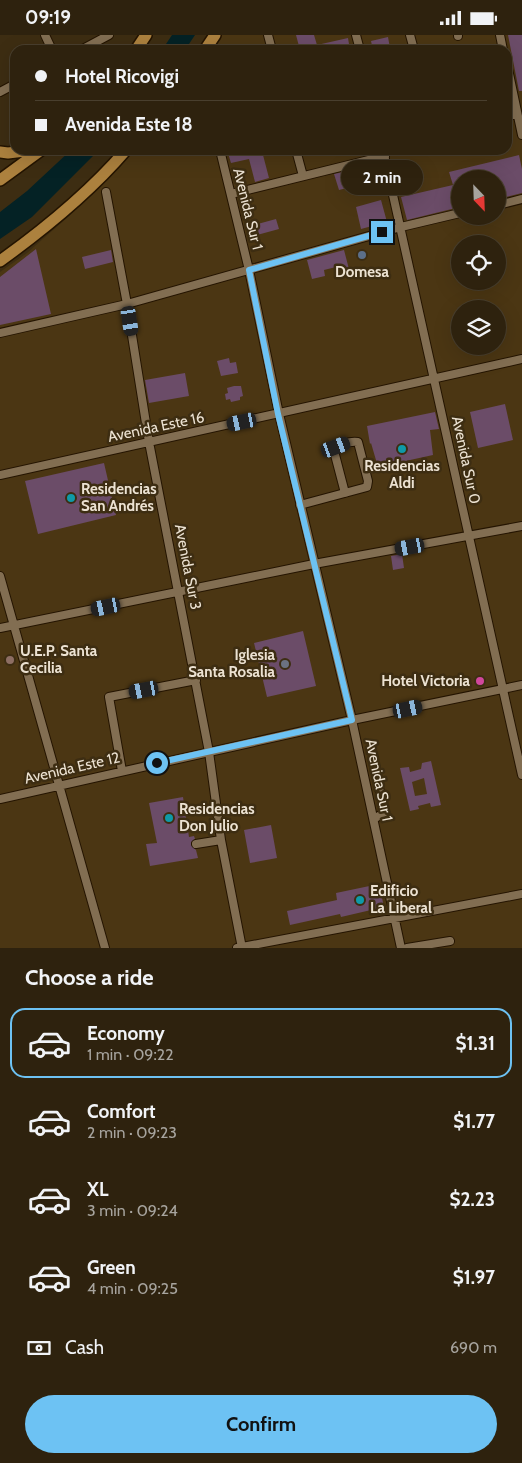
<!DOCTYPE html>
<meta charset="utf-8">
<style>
:root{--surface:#2e220e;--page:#3a2f1c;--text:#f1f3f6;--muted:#a7a49e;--line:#493f2e;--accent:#6dc2f3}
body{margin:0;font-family:Cabin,sans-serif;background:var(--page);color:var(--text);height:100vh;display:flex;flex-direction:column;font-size:19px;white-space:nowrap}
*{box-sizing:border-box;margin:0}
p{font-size:16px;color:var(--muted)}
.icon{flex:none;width:28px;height:28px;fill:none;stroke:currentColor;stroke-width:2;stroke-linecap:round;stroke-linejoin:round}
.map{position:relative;height:913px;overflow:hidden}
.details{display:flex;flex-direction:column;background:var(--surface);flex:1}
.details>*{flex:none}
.hud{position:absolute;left:10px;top:10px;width:502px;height:110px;border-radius:15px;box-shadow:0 5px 20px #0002,0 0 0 1px var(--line);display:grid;align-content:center;height:110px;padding:0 25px;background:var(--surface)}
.needle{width:32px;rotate:157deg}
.buttons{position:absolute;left:451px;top:135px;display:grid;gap:10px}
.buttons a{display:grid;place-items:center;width:55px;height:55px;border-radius:50%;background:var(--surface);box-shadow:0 5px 20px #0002,0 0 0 1px var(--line);font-size:25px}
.end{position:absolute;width:22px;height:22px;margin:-11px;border:6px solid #6dc2f3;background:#111;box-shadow:0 0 0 2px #111}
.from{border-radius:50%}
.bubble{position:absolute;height:35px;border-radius:18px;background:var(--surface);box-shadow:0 5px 20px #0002,0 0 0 1px var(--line);font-size:16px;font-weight:700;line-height:35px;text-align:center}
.car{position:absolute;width:15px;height:30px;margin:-15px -8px;border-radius:6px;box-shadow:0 0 4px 1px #0007;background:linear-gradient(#222 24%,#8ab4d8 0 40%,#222 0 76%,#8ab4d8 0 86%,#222 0)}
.hud b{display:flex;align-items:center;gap:18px;height:48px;font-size:19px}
.hud b+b{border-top:1px solid var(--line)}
.hud i{width:12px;height:12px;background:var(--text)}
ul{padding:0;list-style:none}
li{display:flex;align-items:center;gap:15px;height:70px;margin:0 10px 8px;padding:0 15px;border:2px solid transparent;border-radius:15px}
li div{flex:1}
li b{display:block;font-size:19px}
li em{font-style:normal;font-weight:700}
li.active{border-color:var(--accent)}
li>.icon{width:45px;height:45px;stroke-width:1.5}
h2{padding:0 25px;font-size:22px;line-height:60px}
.pay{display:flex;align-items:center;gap:12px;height:55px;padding:0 25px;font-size:19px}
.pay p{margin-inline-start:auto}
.action{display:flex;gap:10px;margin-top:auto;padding:10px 25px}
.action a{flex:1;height:58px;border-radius:30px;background:var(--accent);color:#111;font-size:20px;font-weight:700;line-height:58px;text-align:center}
.status{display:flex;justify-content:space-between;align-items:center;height:35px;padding:0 25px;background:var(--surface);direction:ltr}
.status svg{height:14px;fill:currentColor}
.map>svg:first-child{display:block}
.built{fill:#4b3613;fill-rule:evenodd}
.water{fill:#042225}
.building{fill:#6b4c68;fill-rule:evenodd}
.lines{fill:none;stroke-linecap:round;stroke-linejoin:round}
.minor-casing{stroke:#241400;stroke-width:10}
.highway-casing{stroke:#241400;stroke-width:14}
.minor{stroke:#826e52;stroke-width:8}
.highway{stroke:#ac813e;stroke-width:11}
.route{stroke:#6dc2f3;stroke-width:6}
.service-dot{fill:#5c6f8a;stroke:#3d2d12;stroke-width:2}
.culture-dot{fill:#0f9aa8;stroke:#3d2d12;stroke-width:2}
.education-dot{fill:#8d6e63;stroke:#3d2d12;stroke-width:2}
.worship-dot{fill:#6b7280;stroke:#3d2d12;stroke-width:2}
.hotel-dot{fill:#d1479c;stroke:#3d2d12;stroke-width:2}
.labels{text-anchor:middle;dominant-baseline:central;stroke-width:5;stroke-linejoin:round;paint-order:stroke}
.street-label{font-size:15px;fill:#ece2d2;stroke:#3d2d12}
.poi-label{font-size:15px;font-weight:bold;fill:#ece2d2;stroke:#3d2d12;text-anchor:start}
</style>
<div class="status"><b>09:19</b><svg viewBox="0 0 49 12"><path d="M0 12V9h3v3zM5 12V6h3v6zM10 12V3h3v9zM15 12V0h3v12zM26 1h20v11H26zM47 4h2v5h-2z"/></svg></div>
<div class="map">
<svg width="522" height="913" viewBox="0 0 522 913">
<rect width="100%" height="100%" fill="#3d2d12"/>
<path class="built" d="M217 0H522V913H0V237L27 218 69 181 129 115H508V15H207ZM460 144H498V181H460ZM460 209H498V246H460ZM460 274H498V311H460Z"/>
<path class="water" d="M172 0H195L185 15H162Z
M71 115H99L32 182 0 204V177L27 156Z"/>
<path class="building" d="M296 0H314L317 10 348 3 350 15H300Z
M508 0H522V56H519Z
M388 2 390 13 373 15 371 6Z
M227 115H274V117L263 120 269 143 255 147 249 124 231 128Z
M519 120 522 134V158L498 164V144H460V172L407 185 401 162 453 150 449 137Z
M378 129 379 134 345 143 347 153 339 155 334 139Z
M381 165 387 187 361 194 356 172Z
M276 184 279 194 257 200 254 190Z
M36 214 51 279 0 290V242Z
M111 215 113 227 85 234 82 222Z
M344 215 349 234 342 236 340 231 324 235 325 241 312 244 307 225Z
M229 323 230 328 236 327 238 338 221 341 217 326Z
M185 338 189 361 149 368 145 345Z
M234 351H241L243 361 240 362V365L231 367 230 364 226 365 225 359 228 358 227 353Z
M505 369 513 405 478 413 470 377Z
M435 377 439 394 430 395 433 420 378 432 371 408 370 409 367 391Z
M104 428 116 480 38 499 25 446Z
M402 519 404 533 393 535 391 521Z
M303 596 316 651 267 662 254 608Z
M431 726 441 770 431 772 430 768 418 771 419 774 410 776 400 733 409 732 410 737 421 734 422 728ZM424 743 427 759 415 761 412 747Z
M183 762 189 802 194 801 195 804 191 807V810L196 815 198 823 150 831 146 809 157 808 149 768Z
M271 790 277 823 250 828 244 795Z
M379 849 384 872 341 882 340 879 290 890 287 876 337 865 336 858Z"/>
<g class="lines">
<g class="minor-casing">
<path id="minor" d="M45 0 52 15
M268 0 272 15
M356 0 360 15
M410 0 413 11
M458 0V1
M500 0 503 15
M81 15 109 0
M508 34 522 100
M0 57 15 49
M508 81 517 79
M220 115 249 235 279 379 352 685 401 913
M296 115 303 141
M383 115 522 740
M106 157 127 269 149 407 209 717 221 805 242 913
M231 159 385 121
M498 170 522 164
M0 298 127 269 401 192 460 178
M0 440 522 324
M300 470 367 452 368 446 358 407C350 406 338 409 334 416L345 458
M0 541 105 913
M0 593 314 529 522 491
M122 736 109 662 196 645
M0 764 352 685 522 650
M374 784 385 777 379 753
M196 809 221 805
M237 913 522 859
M407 913 450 906"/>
</g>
<g class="highway-casing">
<path id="highway" d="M136 15 146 0
M205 15 215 0
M0 117 8 118 33 115
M0 145 41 115
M0 226C46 193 89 158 126 115"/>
</g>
<use href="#minor" class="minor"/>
<use href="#highway" class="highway"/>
</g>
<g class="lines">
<path class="route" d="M157 728 352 685 278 379 249 235 382 197"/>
</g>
<circle class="service-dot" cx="362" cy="220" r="5"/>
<g class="culture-dot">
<circle cx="402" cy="414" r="5"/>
<circle cx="71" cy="463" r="5"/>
<circle cx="169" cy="783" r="5"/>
<circle cx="360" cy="865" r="5"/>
</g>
<circle class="education-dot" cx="10" cy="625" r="5"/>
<circle class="worship-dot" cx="285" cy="629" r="5"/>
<circle class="hotel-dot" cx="480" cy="646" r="5"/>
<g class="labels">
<g class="street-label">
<text transform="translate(248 174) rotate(76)">Avenida Sur 1</text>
<text transform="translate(156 392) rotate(-12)">Avenida Este 16</text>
<text transform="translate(466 425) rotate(78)">Avenida Sur 0</text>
<text transform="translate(188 532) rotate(79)">Avenida Sur 3</text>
<text transform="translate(72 733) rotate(-13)">Avenida Este 12</text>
<text transform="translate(379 745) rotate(78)">Avenida Sur 1</text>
</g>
<g class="poi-label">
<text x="362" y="237" text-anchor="middle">Domesa</text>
<text x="402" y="431" text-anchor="middle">Residencias<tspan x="402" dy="17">Aldi</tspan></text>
<text x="81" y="454">Residencias<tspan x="81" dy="17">San Andrés</tspan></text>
<text x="20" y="616">U.E.P. Santa<tspan x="20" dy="17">Cecilia</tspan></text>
<text x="275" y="620" text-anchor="end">Iglesia<tspan x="275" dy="17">Santa Rosalia</tspan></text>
<text x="470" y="646" text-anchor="end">Hotel Victoria</text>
<text x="179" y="774">Residencias<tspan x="179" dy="17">Don Julio</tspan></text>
<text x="370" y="856">Edificio<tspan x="370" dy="17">La Liberal</tspan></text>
</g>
</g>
</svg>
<div class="buttons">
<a><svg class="needle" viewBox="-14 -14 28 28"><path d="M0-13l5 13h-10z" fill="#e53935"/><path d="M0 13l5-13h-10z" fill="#a7a49e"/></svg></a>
<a><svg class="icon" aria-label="locate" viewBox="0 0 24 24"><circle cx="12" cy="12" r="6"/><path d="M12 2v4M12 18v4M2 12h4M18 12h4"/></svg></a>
<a><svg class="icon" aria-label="layers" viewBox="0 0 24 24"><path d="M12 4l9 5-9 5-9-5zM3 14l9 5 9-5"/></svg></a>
</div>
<i class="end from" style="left:157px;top:728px"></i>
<i class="end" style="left:382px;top:197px"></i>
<div class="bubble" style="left:341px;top:125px;width:82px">2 min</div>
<i class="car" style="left:130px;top:286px;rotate:171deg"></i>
<i class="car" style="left:242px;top:387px;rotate:258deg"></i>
<i class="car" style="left:336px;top:412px;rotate:70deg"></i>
<i class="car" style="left:410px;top:512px;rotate:260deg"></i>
<i class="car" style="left:106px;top:572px;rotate:258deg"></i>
<i class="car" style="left:144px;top:655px;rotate:259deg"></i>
<i class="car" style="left:408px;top:674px;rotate:78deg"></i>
<div class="hud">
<b><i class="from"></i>Hotel Ricovigi</b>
<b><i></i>Avenida Este 18</b>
</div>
</div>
<section class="details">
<h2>Choose a ride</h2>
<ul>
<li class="active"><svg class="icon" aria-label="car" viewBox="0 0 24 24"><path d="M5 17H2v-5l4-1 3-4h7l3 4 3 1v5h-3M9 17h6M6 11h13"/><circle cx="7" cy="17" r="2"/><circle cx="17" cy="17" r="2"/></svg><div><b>Economy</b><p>1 min · 09:22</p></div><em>$1.31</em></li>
<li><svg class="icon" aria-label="car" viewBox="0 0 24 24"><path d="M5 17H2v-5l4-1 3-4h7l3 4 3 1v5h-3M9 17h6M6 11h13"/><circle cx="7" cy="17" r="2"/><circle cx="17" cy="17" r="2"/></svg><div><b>Comfort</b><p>2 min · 09:23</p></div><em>$1.77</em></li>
<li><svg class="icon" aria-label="car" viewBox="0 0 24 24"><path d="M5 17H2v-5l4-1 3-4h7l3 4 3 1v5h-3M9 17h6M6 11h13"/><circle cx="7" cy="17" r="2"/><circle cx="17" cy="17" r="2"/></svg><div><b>XL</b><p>3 min · 09:24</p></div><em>$2.23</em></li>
<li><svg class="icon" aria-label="car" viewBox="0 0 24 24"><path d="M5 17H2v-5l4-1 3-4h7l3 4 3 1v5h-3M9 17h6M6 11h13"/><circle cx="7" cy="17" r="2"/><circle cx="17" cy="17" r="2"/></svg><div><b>Green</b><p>4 min · 09:25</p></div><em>$1.97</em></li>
</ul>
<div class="pay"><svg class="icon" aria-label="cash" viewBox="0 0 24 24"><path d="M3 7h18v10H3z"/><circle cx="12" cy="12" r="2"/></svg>Cash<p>690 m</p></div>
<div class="action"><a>Confirm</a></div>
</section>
